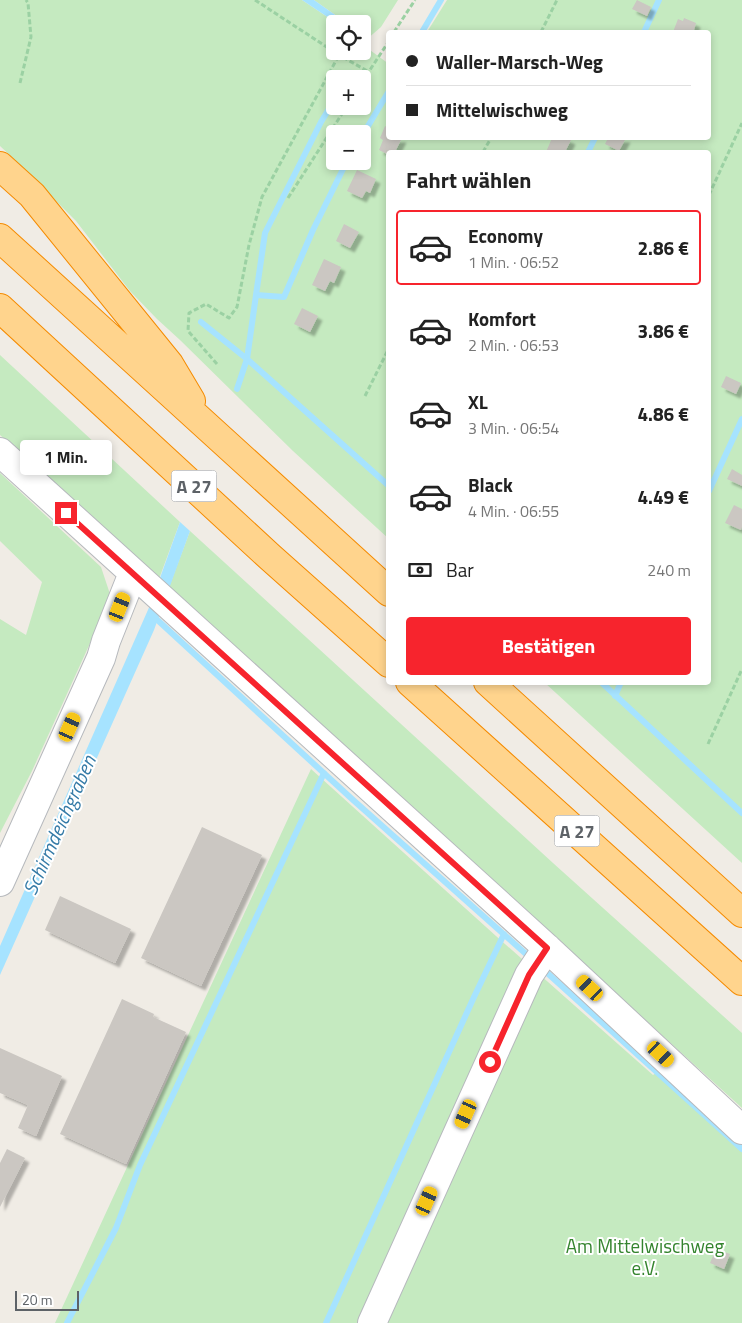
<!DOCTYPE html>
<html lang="de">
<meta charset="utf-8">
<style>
:root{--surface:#fff;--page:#f6f6f6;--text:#222;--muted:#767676;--line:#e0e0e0;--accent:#f7242d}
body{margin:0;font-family:"Titillium Web",sans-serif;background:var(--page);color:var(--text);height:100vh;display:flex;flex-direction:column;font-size:19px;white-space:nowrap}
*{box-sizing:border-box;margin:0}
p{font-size:16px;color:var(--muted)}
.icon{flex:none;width:28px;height:28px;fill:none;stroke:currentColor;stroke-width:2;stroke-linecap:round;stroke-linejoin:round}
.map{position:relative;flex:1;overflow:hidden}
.panel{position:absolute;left:386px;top:150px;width:325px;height:535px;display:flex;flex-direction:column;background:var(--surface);border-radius:5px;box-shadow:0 2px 8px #0003}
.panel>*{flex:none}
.guide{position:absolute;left:386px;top:30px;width:325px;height:110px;border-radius:5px;box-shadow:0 2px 8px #0003;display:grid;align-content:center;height:110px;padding:0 20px;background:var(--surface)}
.buttons{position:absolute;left:326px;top:15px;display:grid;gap:10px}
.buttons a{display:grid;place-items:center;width:45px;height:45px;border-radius:5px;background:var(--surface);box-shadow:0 2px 8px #0003;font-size:25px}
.scale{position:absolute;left:15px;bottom:12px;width:64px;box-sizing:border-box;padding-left:5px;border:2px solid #5d6267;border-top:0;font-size:14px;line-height:18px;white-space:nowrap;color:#5d6267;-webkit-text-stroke:4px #fff;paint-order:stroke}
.end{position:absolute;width:22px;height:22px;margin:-11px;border:6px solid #f7242d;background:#fff;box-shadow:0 0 0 2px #fff}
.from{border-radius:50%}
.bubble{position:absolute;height:35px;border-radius:5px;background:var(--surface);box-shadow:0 2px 8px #0003;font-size:16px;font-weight:700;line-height:35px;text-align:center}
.car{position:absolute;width:15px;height:30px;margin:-15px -8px;border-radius:6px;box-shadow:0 0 4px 1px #0007;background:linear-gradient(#f5c518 24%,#345 0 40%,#f5c518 0 76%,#345 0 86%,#f5c518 0)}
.guide b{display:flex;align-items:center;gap:18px;height:48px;font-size:19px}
.guide b+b{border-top:1px solid var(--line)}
.guide i{width:12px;height:12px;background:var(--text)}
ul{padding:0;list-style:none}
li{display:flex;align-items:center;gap:15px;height:75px;margin:0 10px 8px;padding:0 10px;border:2px solid transparent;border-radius:5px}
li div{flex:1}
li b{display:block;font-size:19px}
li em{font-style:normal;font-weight:700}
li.current{border-color:var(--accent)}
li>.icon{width:45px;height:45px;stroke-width:1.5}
h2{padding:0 20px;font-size:22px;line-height:60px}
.pay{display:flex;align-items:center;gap:12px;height:55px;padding:0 20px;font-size:19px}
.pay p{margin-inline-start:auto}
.cta{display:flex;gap:10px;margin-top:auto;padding:10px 20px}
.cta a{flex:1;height:58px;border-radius:5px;background:var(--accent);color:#fff;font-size:20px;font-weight:700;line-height:58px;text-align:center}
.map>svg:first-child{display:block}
.green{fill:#c5eac0;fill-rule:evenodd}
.water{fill:#a6e3ff}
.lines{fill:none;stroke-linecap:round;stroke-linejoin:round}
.stream{stroke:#a6e3ff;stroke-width:6}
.building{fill:#cbc7c2;filter:url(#shadow)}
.minor-casing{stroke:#b6b9bd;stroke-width:30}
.highway-casing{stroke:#f58b00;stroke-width:30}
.path{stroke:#9bd1a3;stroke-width:3;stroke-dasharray:5 2.5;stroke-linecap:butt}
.minor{stroke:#fff;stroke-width:28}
.highway{stroke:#ffd48d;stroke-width:28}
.route{stroke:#f7242d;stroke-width:6}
.labels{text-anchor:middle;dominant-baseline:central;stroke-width:4;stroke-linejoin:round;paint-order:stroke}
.shield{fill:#fff;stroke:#8e9195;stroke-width:1}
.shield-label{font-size:18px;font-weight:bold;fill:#5d6267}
.park-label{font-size:19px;fill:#34842e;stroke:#fff}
.water-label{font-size:20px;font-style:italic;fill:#357ba7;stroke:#fff}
</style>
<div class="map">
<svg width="742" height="1323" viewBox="0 0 742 1323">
<defs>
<filter id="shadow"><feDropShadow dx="4.5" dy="4.5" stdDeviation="1" flood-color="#0004"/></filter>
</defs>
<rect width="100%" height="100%" fill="#f0ece5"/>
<path class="green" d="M0 0H302L338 24H335V51H362L363 45 389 64V138H709V32H427L447 0H742V863L545 683 709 682V152H389V539L293 451 180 340 157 319 130 291 76 221 15 160 0 146ZM335 79H362V106H335ZM335 134H362V161H335Z
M314 0H398L381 27 366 40 363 37 362 24H348Z
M0 355 180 522 159 579 0 435Z
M0 473 101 567 111 597 32 771 0 833V619L26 635 42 582 0 541Z
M190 531 553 863 742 1033V1108L169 587Z
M311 769 496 936 653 1075 665 1067 742 1137V1323H55Z"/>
<path class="water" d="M302 0H314L348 24H338Z
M180 522 190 531 154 630 0 975V946L151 603Z"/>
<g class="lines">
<path class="stream" d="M422 32 441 0
M644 32 659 0
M361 51V53
M348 79 351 73
M362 136 389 91
M588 152 595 138
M256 295 265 233 321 122 335 99
M201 322 247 359 389 486
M237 389 247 359 256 295 284 297 313 230 347 161
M709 491 742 419
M152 615 352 799 526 954
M601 682 742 813
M615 696 621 682
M545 971 742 1149
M67 1323 116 1228 140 1165 324 773
M326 1323 474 997 504 934"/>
</g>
<path class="building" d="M637 0 651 7 647 16 632 9Z
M684 18 696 23 694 30 699 32H673L678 19 683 21Z
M385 126 389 128V138H402L395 152H389V155L379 150 383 140 380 138Z
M552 138H566L571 140 565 152H546Z
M608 138H626L619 151 605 144Z
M357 170 376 179 370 193 366 191 362 198 347 191Z
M344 224 359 232 350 248 336 241Z
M324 259 341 267 334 283 330 281 325 291 312 285Z
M302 308 318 316 310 332 294 324Z
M726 376 741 383 736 394 721 387Z
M732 469 742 475V486L727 479Z
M734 505 742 509V527L741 530 725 523Z
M202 827 262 855 201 986 141 958Z
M60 896 131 929 115 963 45 930Z
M122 999 154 1014 153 1017 186 1032 126 1164 60 1134Z
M0 1048 62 1076 36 1136 18 1128 28 1105 0 1093Z
M7 1149 25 1158 0 1207V1163Z
M716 1249 730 1254 724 1269 710 1263Z"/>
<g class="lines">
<g class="minor-casing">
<path id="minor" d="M0 452 547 948 742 1130
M0 882 101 658 106 641 133 573
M372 1323 529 975 547 948"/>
</g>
<g class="highway-casing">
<path id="highway" d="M0 166 32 195 169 364 191 401
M0 238 389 592
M0 308 270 557 389 663
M410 682 742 981
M488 682 742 913"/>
</g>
<path class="path" d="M255 0 339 55 369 72
M394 32 415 0
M541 32 557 0
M362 82 389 41
M20 83 31 37 28 3 26 0
M483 152 491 138
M709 195 742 123
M288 198 347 106
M217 364 188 331 189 313 206 304 229 318 237 307 249 245 262 197 339 55
M365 396 389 348
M708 744 742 669"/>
<use href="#minor" class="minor"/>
<use href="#highway" class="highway"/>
</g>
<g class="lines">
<path class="route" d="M66 513 547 948 529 975 490 1062"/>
</g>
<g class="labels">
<g class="shield">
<rect x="171.5" y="470.5" width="45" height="31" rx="4"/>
<rect x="554.5" y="815.5" width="45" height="31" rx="4"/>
</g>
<g class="shield-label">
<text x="194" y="486">A 27</text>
<text x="577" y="831">A 27</text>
</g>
<g class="park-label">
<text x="645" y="1245">Am Mittelwischweg<tspan x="645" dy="22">e.V.</tspan></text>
</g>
<g class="water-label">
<text transform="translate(59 825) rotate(-66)">Schirmdeichgraben</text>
</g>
</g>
</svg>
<div class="buttons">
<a><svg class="icon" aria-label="locate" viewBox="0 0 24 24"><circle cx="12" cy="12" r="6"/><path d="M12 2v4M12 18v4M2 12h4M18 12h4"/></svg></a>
<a>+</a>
<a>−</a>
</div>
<div class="scale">20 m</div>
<i class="end from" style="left:490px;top:1062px"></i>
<i class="end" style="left:66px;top:513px"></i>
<div class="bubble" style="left:20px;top:440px;width:92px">1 Min.</div>
<i class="car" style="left:120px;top:607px;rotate:22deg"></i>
<i class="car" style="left:70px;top:727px;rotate:24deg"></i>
<i class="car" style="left:590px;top:988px;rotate:313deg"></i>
<i class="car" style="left:661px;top:1054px;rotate:133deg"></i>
<i class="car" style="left:466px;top:1114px;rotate:204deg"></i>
<i class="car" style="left:427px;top:1201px;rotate:24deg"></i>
<div class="guide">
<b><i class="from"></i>Waller-Marsch-Weg</b>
<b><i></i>Mittelwischweg</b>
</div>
<section class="panel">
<h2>Fahrt wählen</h2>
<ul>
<li class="current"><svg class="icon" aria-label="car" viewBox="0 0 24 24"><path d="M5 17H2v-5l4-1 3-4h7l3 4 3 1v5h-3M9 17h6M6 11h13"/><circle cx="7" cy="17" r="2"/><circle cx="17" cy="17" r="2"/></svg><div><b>Economy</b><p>1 Min. · 06:52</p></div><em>2.86 €</em></li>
<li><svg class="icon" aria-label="car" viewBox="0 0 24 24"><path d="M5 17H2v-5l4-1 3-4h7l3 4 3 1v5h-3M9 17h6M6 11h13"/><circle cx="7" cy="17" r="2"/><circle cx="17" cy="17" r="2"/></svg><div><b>Komfort</b><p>2 Min. · 06:53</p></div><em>3.86 €</em></li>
<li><svg class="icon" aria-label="car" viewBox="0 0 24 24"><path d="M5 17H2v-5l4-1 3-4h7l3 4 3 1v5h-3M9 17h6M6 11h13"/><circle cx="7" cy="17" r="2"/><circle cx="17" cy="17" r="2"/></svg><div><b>XL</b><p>3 Min. · 06:54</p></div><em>4.86 €</em></li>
<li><svg class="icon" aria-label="car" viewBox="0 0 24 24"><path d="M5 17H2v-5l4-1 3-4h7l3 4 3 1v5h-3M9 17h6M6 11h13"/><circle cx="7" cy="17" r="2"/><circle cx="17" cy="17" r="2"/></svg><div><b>Black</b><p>4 Min. · 06:55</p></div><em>4.49 €</em></li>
</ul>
<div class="pay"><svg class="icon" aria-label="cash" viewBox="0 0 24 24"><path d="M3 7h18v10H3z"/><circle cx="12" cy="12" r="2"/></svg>Bar<p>240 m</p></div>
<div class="cta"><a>Bestätigen</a></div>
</section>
</div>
